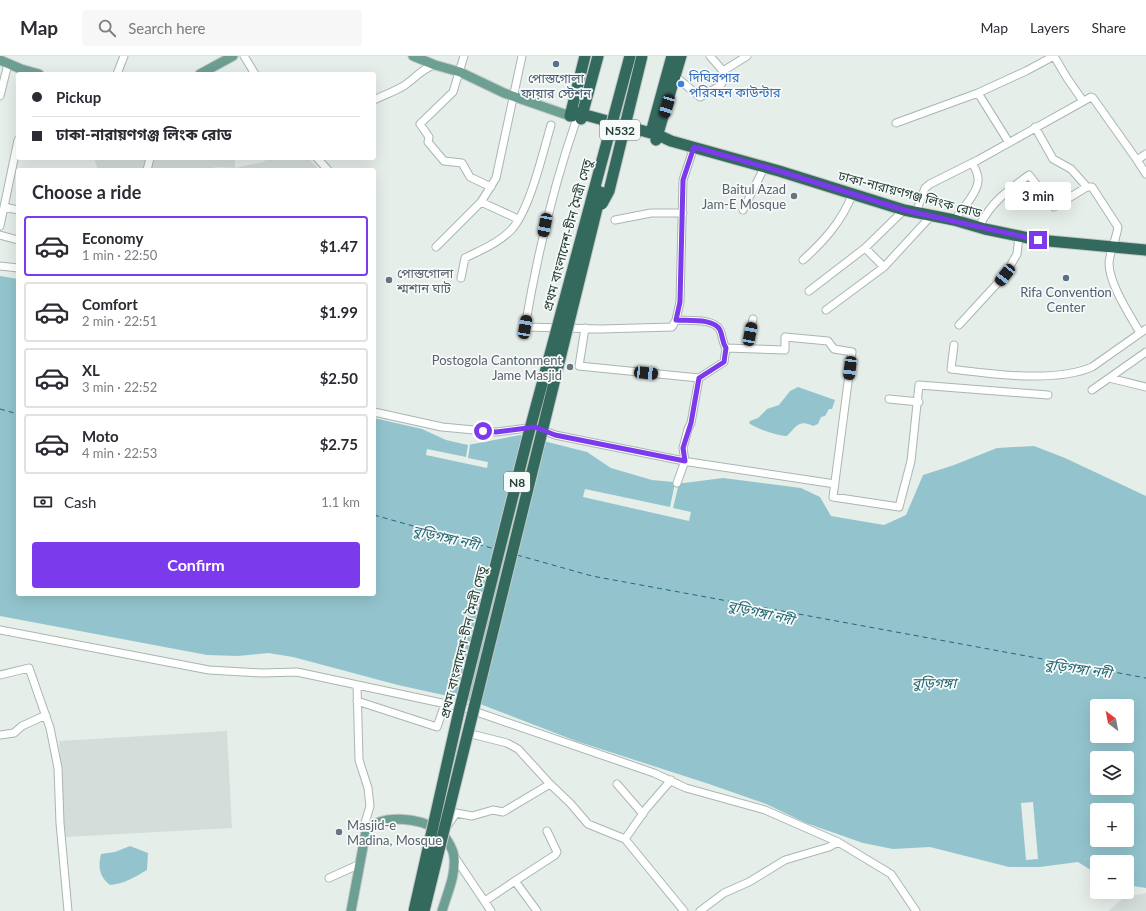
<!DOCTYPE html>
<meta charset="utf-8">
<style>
:root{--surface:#fff;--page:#f7f7f7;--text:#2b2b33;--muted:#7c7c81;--line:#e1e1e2;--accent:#7c3aed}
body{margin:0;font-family:Lato,"Noto Sans Bengali",sans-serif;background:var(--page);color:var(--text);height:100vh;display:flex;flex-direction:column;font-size:15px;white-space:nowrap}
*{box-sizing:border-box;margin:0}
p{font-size:13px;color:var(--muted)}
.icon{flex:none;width:22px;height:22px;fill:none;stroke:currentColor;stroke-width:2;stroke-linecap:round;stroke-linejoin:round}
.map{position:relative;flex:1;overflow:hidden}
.panel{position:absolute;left:16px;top:112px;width:360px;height:428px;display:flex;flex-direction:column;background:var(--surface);border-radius:4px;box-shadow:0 4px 16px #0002}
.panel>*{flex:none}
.banner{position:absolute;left:16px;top:16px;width:360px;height:88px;border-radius:4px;box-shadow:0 4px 16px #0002;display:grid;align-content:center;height:88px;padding:0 16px;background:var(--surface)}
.needle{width:26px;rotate:328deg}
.tools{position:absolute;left:1090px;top:643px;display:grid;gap:8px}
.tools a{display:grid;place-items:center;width:44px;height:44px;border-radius:4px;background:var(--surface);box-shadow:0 4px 16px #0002;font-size:20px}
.end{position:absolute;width:18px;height:18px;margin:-9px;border:5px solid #7c3aed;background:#fff;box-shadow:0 0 0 2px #fff}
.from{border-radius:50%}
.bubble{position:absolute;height:28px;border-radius:4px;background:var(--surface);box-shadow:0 4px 16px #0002;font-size:13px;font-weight:700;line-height:28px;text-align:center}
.car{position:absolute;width:12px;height:24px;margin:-12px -6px;border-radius:5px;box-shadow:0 0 3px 1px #0007;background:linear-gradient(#222 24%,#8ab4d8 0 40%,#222 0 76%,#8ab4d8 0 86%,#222 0)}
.banner b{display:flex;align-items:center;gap:14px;height:38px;font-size:15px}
.banner b+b{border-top:1px solid var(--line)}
.banner i{width:10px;height:10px;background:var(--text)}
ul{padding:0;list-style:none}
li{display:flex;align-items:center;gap:12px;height:60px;margin:0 8px 6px;padding:0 8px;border:2px solid var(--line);border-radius:4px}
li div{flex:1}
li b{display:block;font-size:15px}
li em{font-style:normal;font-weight:700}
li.on{border-color:var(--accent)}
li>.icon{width:36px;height:36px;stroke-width:1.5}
h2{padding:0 16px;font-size:18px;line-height:48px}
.pay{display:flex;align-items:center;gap:10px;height:44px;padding:0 16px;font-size:15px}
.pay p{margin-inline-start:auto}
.cta{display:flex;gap:8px;margin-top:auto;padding:8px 16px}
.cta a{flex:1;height:46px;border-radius:4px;background:var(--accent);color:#fff;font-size:16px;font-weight:700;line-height:46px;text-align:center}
header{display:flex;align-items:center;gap:24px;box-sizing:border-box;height:56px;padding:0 20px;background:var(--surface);border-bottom:1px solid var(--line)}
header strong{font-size:19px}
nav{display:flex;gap:22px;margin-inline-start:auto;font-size:14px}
.search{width:280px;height:36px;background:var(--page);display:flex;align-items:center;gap:10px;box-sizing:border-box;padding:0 14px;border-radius:4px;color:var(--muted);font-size:15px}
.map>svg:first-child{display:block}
.built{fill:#d4ddd9}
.water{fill:#93c4cd;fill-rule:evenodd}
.pier{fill:#e6eeea}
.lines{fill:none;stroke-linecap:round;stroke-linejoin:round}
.ferry{stroke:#246776;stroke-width:1;stroke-dasharray:5 4;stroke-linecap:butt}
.minor-casing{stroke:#a9b6b1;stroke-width:9}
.major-casing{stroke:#c2c9c7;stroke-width:11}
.highway-casing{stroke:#c2c9c7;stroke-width:13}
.minor{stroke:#fff;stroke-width:7}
.major{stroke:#6e9f93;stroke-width:9}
.highway{stroke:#34695e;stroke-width:11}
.highway-bridge-casing{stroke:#c2c9c7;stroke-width:13;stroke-linecap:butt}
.highway-bridge{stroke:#34695e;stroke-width:11}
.route{stroke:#7c3aed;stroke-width:5}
.service-dot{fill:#5c6f8a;stroke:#f6faf8;stroke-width:1.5}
.shop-dot{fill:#3f7fe0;stroke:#f6faf8;stroke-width:1.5}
.worship-dot{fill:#6b7280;stroke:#f6faf8;stroke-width:1.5}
.labels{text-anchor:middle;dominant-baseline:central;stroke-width:3.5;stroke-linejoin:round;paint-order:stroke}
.shield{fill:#f6faf8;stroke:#647772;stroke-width:1}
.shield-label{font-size:12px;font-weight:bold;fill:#263f38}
.shop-label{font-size:13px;fill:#366cbe;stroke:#f6faf8;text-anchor:start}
.service-label{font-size:13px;fill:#4e5e75;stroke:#f6faf8}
.worship-label{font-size:13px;fill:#5b616d;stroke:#f6faf8;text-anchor:end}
.street-label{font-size:13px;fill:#263f38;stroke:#f6faf8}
.water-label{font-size:14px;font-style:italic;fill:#246776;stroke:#f6faf8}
</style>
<header>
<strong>Map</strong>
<div class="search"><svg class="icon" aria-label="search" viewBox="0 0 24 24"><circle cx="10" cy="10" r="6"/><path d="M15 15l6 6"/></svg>Search here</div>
<nav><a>Map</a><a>Layers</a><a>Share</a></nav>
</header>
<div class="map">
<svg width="1146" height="855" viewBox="0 0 1146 855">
<rect width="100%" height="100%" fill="#e6eeea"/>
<path class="built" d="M94 102H235V112L263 106 269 102H308L319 114H217V112H235L215 111 214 114H98Z
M227 675 232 772 65 781 59 685Z
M1146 837V855H1108L1125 841Z"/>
<path class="water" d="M0 220 18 223V538H374V362L422 373 446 384 468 389 520 379 587 396 611 412 652 424 684 427 723 422 801 432 820 441 831 460 884 469 906 459 923 419 954 409 997 392 1034 390 1065 402 1146 440V832L1127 829V806H1097V818L1078 806 1040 811H1009L930 791 893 793 863 787 806 767 766 748 709 728 576 685 475 646 398 629 293 601 268 597 238 600 207 599 0 560ZM1097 650H1127V680H1097ZM1097 702H1127V732H1097ZM1097 754H1127V784H1097Z
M798 331 835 344 832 353H829L825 360 821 361 818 368 813 370C799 363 796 371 787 380 779 380 754 372 749 367L750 365 758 362 767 353 779 349 790 335Z
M130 790 148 797 147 814C135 821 124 828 110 829 99 820 98 811 101 798L115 796Z"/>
<path class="pier" d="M468 389H470L468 402 488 406 487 412 426 399 427 393 466 401Z
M675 427H679L673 452 691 456 689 465 583 441 585 433 670 451Z
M1033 746 1038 803 1026 804 1021 747Z"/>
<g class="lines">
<path class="ferry" d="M0 353 18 358
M374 459 495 493
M517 499 592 520 1146 622"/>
<g class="minor-casing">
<path id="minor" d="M244 0 255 18
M464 0 453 36 420 68 429 81 428 86 444 105 462 107 470 121 491 131
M710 0 723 15 747 0
M1054 0 1067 22 1083 45
M117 18 124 0
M676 21 700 41 720 30 722 27 723 15
M0 40 8 8
M374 44C384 39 396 35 405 29 416 22 422 12 435 9
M577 62C553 131 537 200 525 271L601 273 672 271 676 264 680 246 683 124 694 91
M896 67 978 37
M1035 71 1053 103 1071 113 1087 131H1092L1118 171C1116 184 1110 194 1109 207 1109 228 1130 259 1140 277
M1008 85 978 37 1026 15 1054 0
M1146 98 1137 104 1146 118
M317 102 328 114
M147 114 150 102
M481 146 518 163
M4 151 18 154
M743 154 764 112
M916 156 925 132 930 128 978 104 1091 41 1093 42 1137 104
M615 164 651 157H683
M954 164C961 155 978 136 978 125 979 118 975 112 972 107
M0 170 18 84
M979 171C990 147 1008 134 1029 119L1054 151 1087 131
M0 179 18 184
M436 191 481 146 496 122 522 0
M865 192 884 211 931 160
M803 204C824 185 842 165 852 139
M0 210 18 212
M461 222 465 202C481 194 499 187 512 173 530 153 543 96 551 69
M809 235 865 192 904 154
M826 254 884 211
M676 264C688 265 714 262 720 274 723 281 722 286 726 292L785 294V281L828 285 834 293 852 296 833 441 899 451 911 405 919 329 1048 339
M959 269 1005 219 1017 198 1019 180
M585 272 579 310 699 322 691 367 688 373 683 392 685 405 677 427
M954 289 951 313C990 318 1056 327 1092 311L1146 273
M748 292 753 263
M699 322 724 306 726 292
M1109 322 1146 331
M1092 334 1146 296
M889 343 919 346
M374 356 442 371 496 376 535 371 555 379 689 406 835 428
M0 574 209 614 262 617 297 616 465 652 654 717 686 732 765 754 838 786 891 818 916 855
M0 619 29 612 50 672 58 712 60 767 68 855
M357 629 359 704 368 732 370 750 365 767 366 775
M357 645 437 671 445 648
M467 677 507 687 518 693 550 728 570 747 588 768 625 783 684 855
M0 679 14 677 22 670 46 659
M617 728 643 758
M448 769 456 757 472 760 493 754 503 756 550 728
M625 783 646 753 671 724
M454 800 491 855
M329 822 360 808
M515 825 555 799 557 796 547 775
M485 845 515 825 537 855
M700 855 724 837 749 826 785 804 829 791 838 786"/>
</g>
<g class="major-casing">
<path id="major" d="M413 0 435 9 460 16 504 37 570 60
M0 4 21 13 39 18
M200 18 233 0
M351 855 366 775C381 757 420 762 438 774 445 779 453 792 454 801 456 819 447 838 442 855"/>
</g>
<g class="highway-casing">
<path id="highway" d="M571 55 658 79 671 85 779 115 904 154 954 164 985 173 1038 184 1146 194
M572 60H570L585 0
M581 63 598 0
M652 73 672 0
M656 84 681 0"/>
</g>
<use href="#minor" class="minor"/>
<use href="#major" class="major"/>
<use href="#highway" class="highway"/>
<g class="highway-bridge-casing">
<path id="highway-bridge" d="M602 148 609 135 642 0
M414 855 459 655 527 384 630 0
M424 855 601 136"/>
</g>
<use href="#highway-bridge" class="highway-bridge"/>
</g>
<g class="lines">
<path class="route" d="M483 375 496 376 535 371 555 379 685 405 683 392 691 367 699 322 724 306 726 292C722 286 723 281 720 274 714 262 688 265 676 264L680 246 683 124 694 91 779 115 904 154 1038 184"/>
</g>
<g class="service-dot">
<circle cx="556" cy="8" r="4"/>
<circle cx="1066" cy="222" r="4"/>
</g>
<circle class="shop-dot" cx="681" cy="28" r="4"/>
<g class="worship-dot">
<circle cx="794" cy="140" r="4"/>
<circle cx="389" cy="224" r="4"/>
<circle cx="570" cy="311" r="4"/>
<circle cx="339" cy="776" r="4"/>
</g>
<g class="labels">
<g class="shield">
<rect x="600" y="64" width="40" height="20" rx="3"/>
<rect x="504" y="416" width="26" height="20" rx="3"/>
</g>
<g class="shield-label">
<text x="620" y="74">N532</text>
<text x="517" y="426">N8</text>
</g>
<g class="shop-label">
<text x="689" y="21">দিঘিরপার<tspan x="689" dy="15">পরিবহন কাউন্টার</tspan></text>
</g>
<g class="service-label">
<text x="556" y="22">পোস্তগোলা<tspan x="556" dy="15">ফায়ার স্টেশন</tspan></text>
<text x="1066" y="236">Rifa Convention<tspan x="1066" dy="15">Center</tspan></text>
</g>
<g class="worship-label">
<text x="786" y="133">Baitul Azad<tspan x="786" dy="15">Jam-E Mosque</tspan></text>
<text x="397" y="217" text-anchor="start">পোস্তগোলা<tspan x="397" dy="15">শ্মশান ঘাট</tspan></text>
<text x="562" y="304">Postogola Cantonment<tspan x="562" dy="15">Jame Masjid</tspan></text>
<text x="347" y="769" text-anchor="start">Masjid-e<tspan x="347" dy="15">Madina, Mosque</tspan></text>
</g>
<g class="street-label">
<text transform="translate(910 138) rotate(15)">ঢাকা-নারায়ণগঞ্জ লিংক রোড</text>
<text transform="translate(567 179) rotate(-75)">প্রথম বাংলাদেশ-চীন মৈত্রী সেতু</text>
<text transform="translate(463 586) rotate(-76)">প্রথম বাংলাদেশ-চীন মৈত্রী সেতু</text>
</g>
<g class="water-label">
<text transform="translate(446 481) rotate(13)">বুড়িগঙ্গা নদী</text>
<text transform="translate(761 556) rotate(13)">বুড়িগঙ্গা নদী</text>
<text transform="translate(1078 612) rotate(8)">বুড়িগঙ্গা নদী</text>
<text x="934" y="626">বুড়িগঙ্গা</text>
</g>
</g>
</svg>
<div class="tools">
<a><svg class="needle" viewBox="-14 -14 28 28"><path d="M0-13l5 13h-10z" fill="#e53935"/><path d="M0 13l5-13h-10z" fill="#7c7c81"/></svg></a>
<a><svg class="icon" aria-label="layers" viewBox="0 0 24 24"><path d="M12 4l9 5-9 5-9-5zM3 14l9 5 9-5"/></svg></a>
<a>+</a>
<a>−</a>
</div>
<i class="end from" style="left:483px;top:375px"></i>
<i class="end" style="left:1038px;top:184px"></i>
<div class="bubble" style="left:1005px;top:126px;width:66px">3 min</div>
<i class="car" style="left:667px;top:50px;rotate:197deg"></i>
<i class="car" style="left:545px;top:169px;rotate:191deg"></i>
<i class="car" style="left:1005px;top:219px;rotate:218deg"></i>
<i class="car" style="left:525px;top:271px;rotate:10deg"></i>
<i class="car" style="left:750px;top:278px;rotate:11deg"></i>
<i class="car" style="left:850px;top:312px;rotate:187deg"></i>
<i class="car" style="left:646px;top:317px;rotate:96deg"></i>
<div class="banner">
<b><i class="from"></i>Pickup</b>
<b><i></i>ঢাকা-নারায়ণগঞ্জ লিংক রোড</b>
</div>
<section class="panel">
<h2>Choose a ride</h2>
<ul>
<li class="on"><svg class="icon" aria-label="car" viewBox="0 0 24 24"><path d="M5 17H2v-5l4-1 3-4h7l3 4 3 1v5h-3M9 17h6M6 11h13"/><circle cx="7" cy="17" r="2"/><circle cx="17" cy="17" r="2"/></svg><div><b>Economy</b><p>1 min · 22:50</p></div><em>$1.47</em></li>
<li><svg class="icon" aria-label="car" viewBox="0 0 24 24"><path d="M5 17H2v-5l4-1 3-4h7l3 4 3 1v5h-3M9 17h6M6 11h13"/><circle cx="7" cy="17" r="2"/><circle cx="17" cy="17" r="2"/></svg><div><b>Comfort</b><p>2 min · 22:51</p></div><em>$1.99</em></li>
<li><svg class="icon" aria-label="car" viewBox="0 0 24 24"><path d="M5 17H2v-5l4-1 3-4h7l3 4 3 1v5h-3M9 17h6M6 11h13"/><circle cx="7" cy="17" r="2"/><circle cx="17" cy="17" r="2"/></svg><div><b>XL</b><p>3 min · 22:52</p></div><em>$2.50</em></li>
<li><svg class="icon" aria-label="car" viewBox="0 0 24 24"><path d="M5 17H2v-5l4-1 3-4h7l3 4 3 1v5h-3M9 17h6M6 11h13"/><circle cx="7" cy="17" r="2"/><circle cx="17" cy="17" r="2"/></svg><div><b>Moto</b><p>4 min · 22:53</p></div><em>$2.75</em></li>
</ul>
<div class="pay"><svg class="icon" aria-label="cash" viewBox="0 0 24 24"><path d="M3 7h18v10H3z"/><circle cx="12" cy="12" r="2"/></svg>Cash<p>1.1 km</p></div>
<div class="cta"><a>Confirm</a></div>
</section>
</div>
